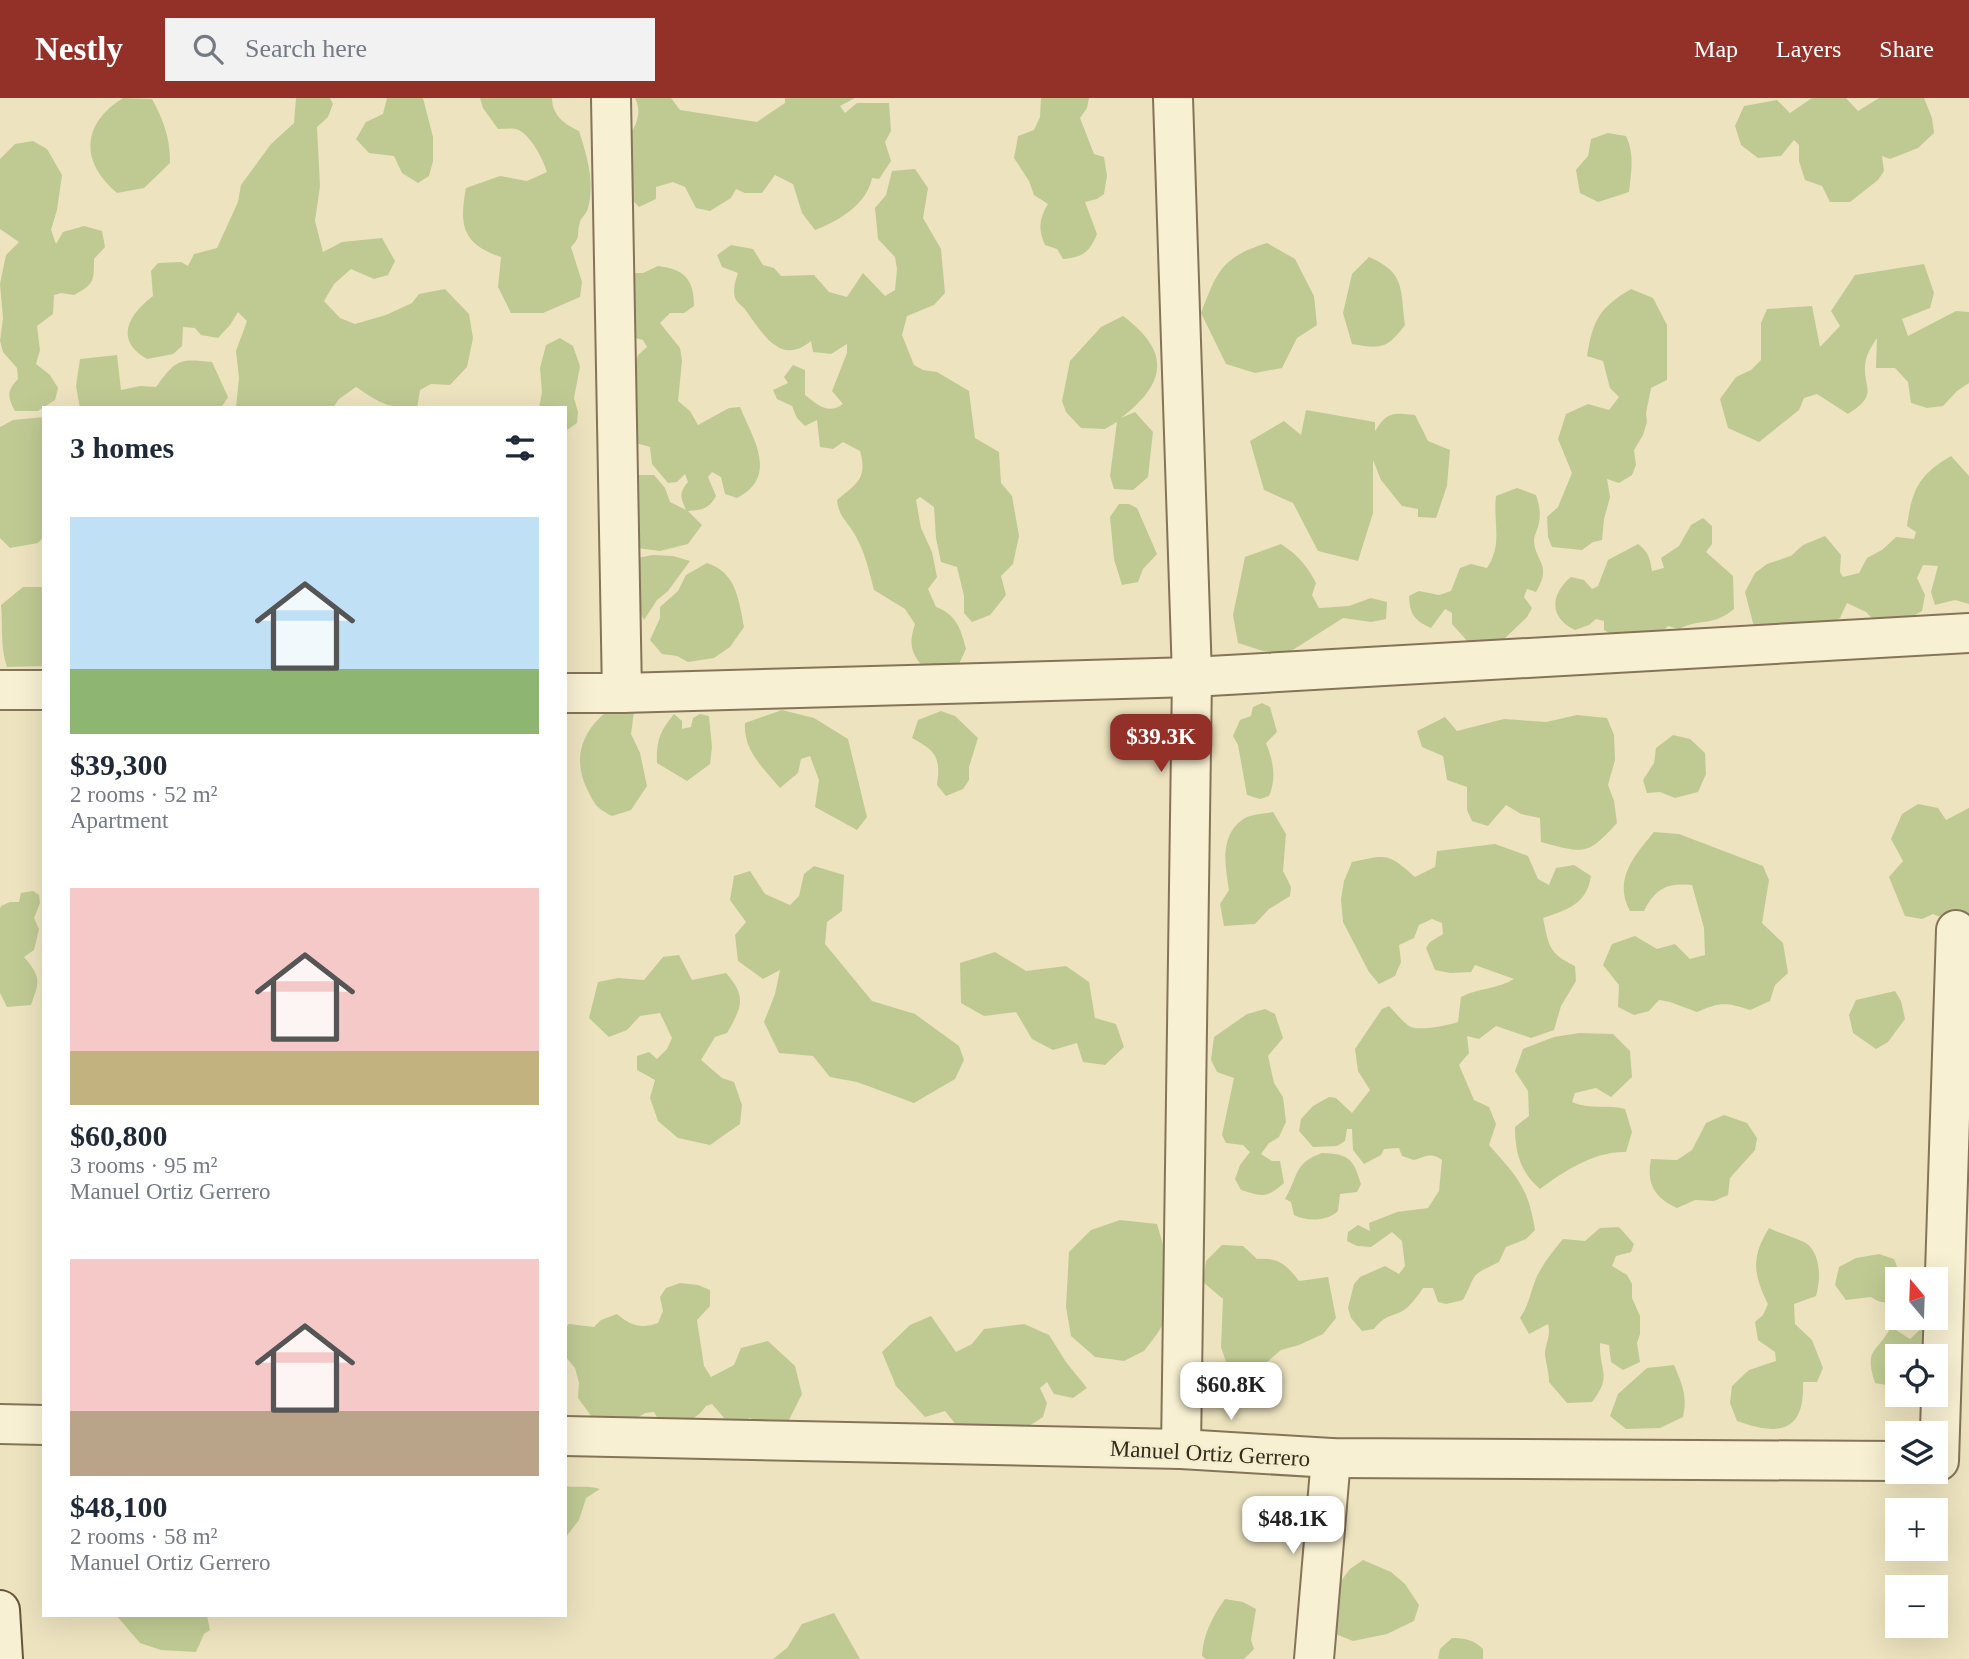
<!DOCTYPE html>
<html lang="en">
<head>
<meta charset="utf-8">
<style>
  :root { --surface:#fff; --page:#f2f2f3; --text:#1f2937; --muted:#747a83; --accent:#933129 }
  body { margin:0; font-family:Georgia,serif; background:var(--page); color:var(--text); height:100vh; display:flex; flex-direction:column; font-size:26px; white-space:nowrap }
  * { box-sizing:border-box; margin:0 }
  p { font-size:23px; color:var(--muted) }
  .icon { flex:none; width:38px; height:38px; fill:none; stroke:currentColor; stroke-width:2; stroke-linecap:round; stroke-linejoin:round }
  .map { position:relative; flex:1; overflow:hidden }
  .details { position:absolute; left:42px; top:308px; width:525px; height:1211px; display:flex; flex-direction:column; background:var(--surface); border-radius:0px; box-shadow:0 7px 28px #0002 }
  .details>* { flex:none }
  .needle { width:46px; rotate:341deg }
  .fabs { position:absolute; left:1885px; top:1169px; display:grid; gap:14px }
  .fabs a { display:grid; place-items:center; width:63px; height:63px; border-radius:0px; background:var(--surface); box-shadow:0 7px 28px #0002; font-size:35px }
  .price { position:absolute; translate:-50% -60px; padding:0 16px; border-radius:14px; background:#fff; color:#222; font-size:23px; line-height:46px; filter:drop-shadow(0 2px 4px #0008) }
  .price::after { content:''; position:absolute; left:50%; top:42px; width:21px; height:16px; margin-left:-10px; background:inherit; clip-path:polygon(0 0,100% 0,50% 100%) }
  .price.active { background:var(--accent); color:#fff }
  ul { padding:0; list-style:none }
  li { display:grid; align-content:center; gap:14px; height:371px; padding:0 28px }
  li span { display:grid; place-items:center; height:217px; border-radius:0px; color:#555 }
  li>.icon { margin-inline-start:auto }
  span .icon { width:126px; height:126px; fill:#fffc; stroke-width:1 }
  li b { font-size:30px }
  h2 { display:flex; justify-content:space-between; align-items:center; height:84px; padding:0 28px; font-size:30px }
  header { display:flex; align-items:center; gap:42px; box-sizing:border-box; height:98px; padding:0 35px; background:var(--accent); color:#fff }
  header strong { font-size:33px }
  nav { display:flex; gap:38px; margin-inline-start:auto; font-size:24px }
  .search { width:490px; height:63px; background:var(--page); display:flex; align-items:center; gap:18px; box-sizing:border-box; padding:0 24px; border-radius:0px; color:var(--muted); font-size:26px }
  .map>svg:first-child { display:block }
</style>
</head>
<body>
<header>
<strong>Nestly</strong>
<div class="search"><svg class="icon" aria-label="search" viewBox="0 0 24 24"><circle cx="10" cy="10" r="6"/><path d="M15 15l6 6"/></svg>Search here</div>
<nav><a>Map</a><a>Layers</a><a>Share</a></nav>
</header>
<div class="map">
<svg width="1969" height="1561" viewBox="0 0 1969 1561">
  <rect width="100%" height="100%" fill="#ede3bf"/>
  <!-- green -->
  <g fill="#bfca93">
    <path d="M123,0L152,1C164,23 170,40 170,65L144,90L117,95C80,64 81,26 123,0Z"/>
    <path d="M296,0H330L333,6L328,19L317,29L320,88L315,123L323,154L342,144L382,140L395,163L388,177L374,181L351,171L334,186L324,203L340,220L355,226L386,217L412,205L419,196L445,191L469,216L473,240L467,269L450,287L431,286L420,292L417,310C387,310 380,305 356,289L339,301L333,310H236L239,280L236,253L247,223L238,214L230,227L218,240L201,237L195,230L183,229L182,248L173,256L147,261C114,242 128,217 153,198L151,173L158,165L181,164L188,168L194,156L217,150L238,104L241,87L271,46L294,25Z"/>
    <polygon points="387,0 423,0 433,39 433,63 429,78 418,85 402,75 394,58 369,55 356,41 366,24 383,16"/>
    <path d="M480,0H552C552,17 564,26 579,33C587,58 595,84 588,110C587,116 581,119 580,124C576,137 582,138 571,149L582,184L580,199L543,215H511L498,189L501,159C462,146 459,127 466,90L500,78L527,83L547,74C543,61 530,35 516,31C511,30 504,31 498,31L483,10Z"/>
    <path d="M635,0H671L680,12L757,24L785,5V0H855L840,8L845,15L857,5H889L891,33L885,44L891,63L879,81L872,80C867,106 839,123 815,132L802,115L793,86L775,77L762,95H745L736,91L731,100L710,113L696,110L685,89L673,84L656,89V101L639,109C632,101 621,92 617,82C604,53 651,31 635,0Z"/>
    <path d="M1041,0H1089L1087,10L1080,20L1094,56L1104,59L1107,78L1104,96L1097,101L1085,104L1097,136C1089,155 1083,159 1063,161L1057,151L1045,147C1038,132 1039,120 1048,106L1034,97L1029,83L1014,60L1018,38L1034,32L1040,19Z"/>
    <polygon points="1812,0 1846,0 1858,13 1879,0 1924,0 1932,20 1934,35 1918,50 1890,61 1882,58 1884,73 1878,82 1850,104 1830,104 1822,88 1805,82 1799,63 1799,47 1794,42 1781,58 1758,60 1741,47 1735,28 1744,8 1777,2 1790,15"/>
    <path d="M1608,35L1626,38C1635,56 1631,75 1629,94L1598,104L1580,95L1576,72L1588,58L1591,41Z"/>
    <path d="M33,43L47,51L62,77L57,112L51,132L56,146L63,134L84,128L102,133L105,149L94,161C94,184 94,186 74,197L61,195L54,197L53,216L37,228L40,252L36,266L50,277L58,290L55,302L38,313H15C7,299 7,292 18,281L17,270L3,254L0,243L3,220L0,186L6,157L19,144L0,131V61L15,46Z"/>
    <path d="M915,71L928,90L923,120L941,151L945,195L934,207L907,218L902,237L914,267L923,272L937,274L969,293L975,340L999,354L1001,385L1012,398L1019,438L1013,466L1001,478L1006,497L990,517L972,524L964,515V498L957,469L941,464L936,440L934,409L920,399L916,402L921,430L932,454L937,479L928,491L936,509C956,516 961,531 966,551L959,566L930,576C913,559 907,550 915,526L905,511L874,492C869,473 865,454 855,437C847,422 839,420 837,402C856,386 868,381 860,353L843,344L833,351L820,349L817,322L805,328L797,320L792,308L777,301L773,292L788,285L784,279L793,267L805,272V297C818,307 828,317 843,306L832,293L847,255V246L831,256L813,254L811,243C779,270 761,232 744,210C741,207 738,205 736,202C732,194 735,183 738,175L722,169L717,157L731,147L753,151L763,167L774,170L781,178L814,177L829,194L847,199L863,175L885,198L895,192L897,171L895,159L878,141L875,110L886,97L892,73Z"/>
    <path d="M1267,145L1295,161L1314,198L1317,227L1297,240L1282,270L1255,275L1226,266L1201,215C1217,173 1222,159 1267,145Z"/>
    <path d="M1369,159C1406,175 1400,191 1405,227C1387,251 1381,251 1352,246L1343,215L1352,176Z"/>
    <path d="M1924,166L1934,195L1930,210L1902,221L1908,238L1956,213L1969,214V285L1957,293L1943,308L1927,310L1911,305L1908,284L1895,270H1876L1877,240C1873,246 1868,254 1866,261C1860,289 1882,295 1848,316L1817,296L1804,300L1799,312L1759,344L1728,330L1720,301L1736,279L1751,272L1761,262V225L1767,211L1812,208L1820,249L1840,228L1831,213L1855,177Z"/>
    <path d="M658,168C684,171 694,181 694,208L684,215H670L660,225L680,250L682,263L678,303L690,313L698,327L729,310L740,309C753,341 779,378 737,400L725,396L721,379L712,374L708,379L716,398C709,411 702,412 688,413L702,427L688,446L660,453L637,450L632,377H654L665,390L670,404L686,412C681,400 678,396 688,384L685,376L677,384L668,385L652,366L650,349L636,345L633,273L638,257L647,249L643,242L632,239L626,183L634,175H643Z"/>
    <path d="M1631,191L1653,200L1667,227V282L1651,290L1646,315L1647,324L1643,337L1634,352L1636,367L1632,377L1619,385L1607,381L1610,399L1604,421L1602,442L1593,444L1582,452L1552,449L1548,439L1547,419L1558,409L1572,375L1558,341L1566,316L1588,306L1609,312L1619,299L1610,290L1603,263L1587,258C1593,222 1599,210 1631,191Z"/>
    <path d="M1123,218C1171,254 1167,285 1121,320L1135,314L1153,334L1148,379L1133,392L1114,391L1110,378L1117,324L1105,331L1081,330L1066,314L1062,303L1070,263L1101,229Z"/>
    <polygon points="560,240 573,248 580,268 574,300 578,314 577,325 567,332 565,310 539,310 542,294 540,270 546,247"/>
    <path d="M117,257L121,292L140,288L156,289C176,262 178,260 212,264L228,299L221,310H80L76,288L80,261Z"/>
    <path d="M1306,312L1375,324V333C1388,313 1393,315 1415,317L1428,343L1450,352L1447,388L1436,420L1418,419V411L1402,408L1381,382L1373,362V415L1358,463L1318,453L1293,405L1264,392L1250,343L1284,323L1301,337Z"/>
    <polygon points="44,319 44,439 38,445 10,450 0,440 0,329 13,322"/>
    <path d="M1951,358L1969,378V506L1955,502L1935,507L1931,494L1938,468L1923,467L1917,480L1925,497L1922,513L1904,523L1876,524L1866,514L1847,505L1840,520L1823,531L1754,529L1745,494L1755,475L1767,466L1791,458L1803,447L1825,438L1841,457L1840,474L1843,479L1859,475L1867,460L1882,452L1896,439L1914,441L1916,434L1907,428C1912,391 1919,377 1951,358Z"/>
    <path d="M1517,390L1536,397C1539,405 1541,416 1539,425C1538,430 1535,436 1534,441C1534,464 1553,465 1536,494L1527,491L1524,499L1532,510L1527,519L1501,544L1469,545L1452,526V515L1445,511L1431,530C1414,522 1410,517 1409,498L1419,493L1439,497L1451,493L1460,470L1471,466L1487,470C1503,446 1493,426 1496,398Z"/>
    <polygon points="1119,406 1129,406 1137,410 1157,456 1143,471 1138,484 1122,487 1114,461 1110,419"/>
    <path d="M1703,420L1712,428V446L1706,454L1733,478L1734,511C1713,529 1700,520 1679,531L1668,528L1663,533L1613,537L1604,532V523L1596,521L1589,527L1575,532C1549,520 1550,496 1571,479L1584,482L1592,491L1598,488L1608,462L1638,446C1649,454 1650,461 1652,473L1664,470L1661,460L1679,448L1691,427Z"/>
    <path d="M1281,446C1298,457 1307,468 1316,485L1312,497L1319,510L1349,508L1371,500L1387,504L1386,521L1371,524L1343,520L1288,555L1263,553L1238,545L1233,517L1245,459Z"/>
    <polygon points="653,457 673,458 690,463 668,493 657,502 644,522 634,503 637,460"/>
    <path d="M707,465C736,474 739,502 744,529L730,549L714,560L688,564L677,558L662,556L650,542L660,520V509L678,493L686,477Z"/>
    <path d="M23,489H44V568L7,569C0,548 3,529 1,507Z"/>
    <path d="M1262,605L1270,609L1277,634L1266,645C1273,663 1277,679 1269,698L1260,701L1247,697L1238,647L1233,638L1240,622L1251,618L1253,609Z"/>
    <path d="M616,607L634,613L631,636L640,655L647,688L631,712L612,718C595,709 596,708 587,691C570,656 586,626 616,607Z"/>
    <path d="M782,612L814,620L848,641L867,719L857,732L815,709L819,682L810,658L801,661L798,675L780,690C763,670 743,652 745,625Z"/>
    <path d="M941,613L955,618L978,640L969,669V682L963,691L946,698L937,687C941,659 936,653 912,640L918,622Z"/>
    <path d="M674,616L682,623V631L691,629L693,620L700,616L709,618L712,649L710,666L687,683L657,665C656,643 660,633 674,616Z"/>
    <path d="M1577,617L1607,620L1614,637L1615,662L1608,687L1614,703L1617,725C1586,759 1584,755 1541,744L1540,720L1521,716L1506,707L1488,728L1472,723L1467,712V689L1447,682L1443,658L1422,649L1417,633L1445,619L1457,633L1504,621L1546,624Z"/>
    <polygon points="1673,637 1690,641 1705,655 1706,676 1698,694 1675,700 1660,694 1647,695 1643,682 1654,665 1656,650"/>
    <polygon points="1918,706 1938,710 1946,722 1969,710 1969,843 1943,820 1933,816 1922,821 1905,818 1889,779 1903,763 1891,741 1902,716"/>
    <path d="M1273,714L1286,736L1283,773L1291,789L1290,798L1269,811L1255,826L1224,828L1220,806L1229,792C1225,767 1219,736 1245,720C1252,716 1265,716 1273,714Z"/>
    <path d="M1654,734L1679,736L1763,768L1769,782L1762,825L1783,845L1788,875L1775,887L1770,903L1750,912C1726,904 1720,904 1697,914L1670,904L1659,902L1649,913L1634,917L1618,909L1619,887L1603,867L1612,846L1635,838L1657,851L1675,846L1690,861L1705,857L1704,830L1692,787C1667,785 1656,790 1644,813H1630C1613,782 1634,758 1654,734Z"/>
    <path d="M1495,746L1528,758L1538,781L1549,787L1556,770L1574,767L1591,778C1587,806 1567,812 1543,820C1549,848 1548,855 1575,868L1576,883L1561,908L1554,932L1531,940L1496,928L1479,941L1467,938L1469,955L1459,967L1474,1002L1489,1009L1496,1026L1489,1047C1517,1079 1528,1088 1535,1132L1526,1141L1506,1149L1499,1164C1468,1179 1478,1174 1463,1202L1446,1206L1438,1204L1433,1190H1423C1419,1196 1414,1203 1408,1209C1396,1220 1388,1213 1374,1231L1362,1233L1351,1220L1348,1210L1354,1186L1360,1179L1385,1168L1399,1176L1405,1168L1402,1143L1392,1134L1371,1149L1357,1148L1347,1143L1348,1134L1358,1127L1370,1133L1369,1125L1397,1114L1428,1110L1439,1093L1442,1062C1432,1054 1426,1058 1414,1062L1402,1058L1399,1050L1384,1051L1381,1057L1364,1066L1353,1052L1352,1031H1347L1345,1043L1337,1048L1313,1049L1299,1033L1301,1021L1313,1008L1329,999L1336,1000L1352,1015L1370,992L1358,973L1355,951L1382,911L1389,908C1395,914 1402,923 1409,928C1418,934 1448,927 1458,924L1461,899C1478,890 1498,891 1514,881L1475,867L1471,874L1450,875L1435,872L1426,850L1430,844L1443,836L1442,825L1432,821L1419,827L1414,840L1399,847L1401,864L1395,878L1379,886L1369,874L1343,824L1341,801L1344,783L1352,764C1388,756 1388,755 1415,779L1435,769L1437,753Z"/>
    <polygon points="814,768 844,777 842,813 827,824 825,846 872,903 915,916 959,948 964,962 955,981 914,1005 857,984 830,979 813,958 779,955 764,924 775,896 780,872 763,881 738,863 735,837 746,824 730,802 734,778 750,773 765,796 790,807 799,798 804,776"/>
    <path d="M33,793L39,797L40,805L34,820L39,831L34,852L24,859C41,879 40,883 31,907L7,909L0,895V811L1,808L10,804H19L21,795Z"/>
    <polygon points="995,854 1026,873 1066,868 1089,884 1095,920 1116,926 1124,949 1105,967 1083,964 1077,945 1053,952 1032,941 1016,914 984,918 961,905 960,865"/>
    <path d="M679,857L692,882L726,875C747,899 742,909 727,935L715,939L701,962L722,980L734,984L742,1007L740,1026L710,1047L678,1040L658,1023L650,1000L655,982L637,972V958L649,954L657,961L667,951L672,940L660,915L640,918L627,932L609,939L589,920L598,884L618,880L644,882L663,859Z"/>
    <polygon points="1895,893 1901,903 1905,921 1888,944 1876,951 1853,935 1849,917 1856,902"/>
    <path d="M1265,911L1275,916L1283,940L1268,958L1274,985L1283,999L1286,1024L1279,1039L1269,1045L1261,1056L1272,1063H1280L1284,1085C1267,1100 1263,1099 1241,1092L1235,1081L1240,1067L1250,1054L1243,1047L1226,1045L1222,1037L1234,980L1217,974L1211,962L1214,939L1247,916Z"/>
    <path d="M1579,935L1613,936L1630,953L1632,979L1611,999L1596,990L1575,995L1572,1004C1590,1012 1607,1006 1625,1011L1632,1034L1626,1054C1595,1053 1564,1073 1540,1091C1520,1074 1515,1054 1515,1029L1529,1018L1528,993L1515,973L1523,951L1554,939Z"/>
    <path d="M1724,1017L1747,1025L1757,1040L1755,1052L1730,1080L1728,1097L1714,1103L1695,1102L1677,1110C1655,1100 1646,1086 1651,1061L1677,1062L1692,1052L1706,1025Z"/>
    <path d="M1322,1055C1349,1056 1353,1060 1361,1086L1357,1094L1340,1096L1338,1113C1328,1123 1307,1124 1294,1117L1291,1104L1285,1101C1299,1078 1293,1065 1322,1055Z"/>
    <polygon points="1120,1122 1157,1126 1169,1167 1168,1218 1157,1236 1144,1253 1124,1263 1095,1259 1071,1238 1066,1209 1069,1154 1091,1132"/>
    <path d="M1619,1129L1634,1146L1631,1154L1616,1158L1612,1168L1627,1177L1632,1186V1200L1640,1218V1236L1637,1245L1640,1264L1623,1272L1611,1264L1609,1247L1600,1245C1599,1274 1613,1277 1592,1304L1567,1305L1549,1284C1549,1273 1545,1263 1545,1255C1546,1244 1551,1237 1548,1226L1529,1236L1520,1220C1529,1207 1531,1192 1537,1178C1544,1164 1553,1153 1563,1141L1585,1143L1600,1130Z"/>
    <path d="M1769,1130C1776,1134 1802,1142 1806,1145C1821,1156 1821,1181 1816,1198L1794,1206L1795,1226L1812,1242L1823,1270L1817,1284H1803C1805,1335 1779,1338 1737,1323L1730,1305L1732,1288L1749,1272L1776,1263L1775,1254L1758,1242L1755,1224L1763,1217L1768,1206C1753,1176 1751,1159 1769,1130Z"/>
    <path d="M1222,1147L1243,1148L1257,1161C1278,1159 1287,1167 1299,1183L1328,1179L1336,1220L1323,1236L1299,1247L1281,1252L1258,1272L1243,1274L1227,1267L1221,1249L1223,1201L1203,1184L1206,1163Z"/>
    <path d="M1879,1156L1894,1161L1902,1181H1897V1200C1887,1206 1881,1206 1871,1199L1846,1202L1835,1187L1839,1169L1856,1160Z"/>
    <path d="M680,1185L698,1187L710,1192V1208L697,1222L704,1268L711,1279L734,1267L741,1250L768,1243L795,1268L802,1296L789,1322L769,1330L750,1320L735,1326L725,1321L712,1306L706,1308C694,1325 680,1327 661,1326L654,1314L645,1315L631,1324L594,1322L578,1300L579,1285L575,1270L565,1258V1230L569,1226L594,1229L601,1222L617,1216C631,1228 641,1231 658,1225L663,1213L660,1199L666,1190Z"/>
    <polygon points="931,1218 956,1254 972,1246 984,1231 1024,1226 1049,1237 1066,1264 1087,1290 1073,1300 1054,1296 1047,1284 1040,1290 1047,1305 1043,1319 1018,1335 957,1328 945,1313 925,1319 896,1288 882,1254 910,1227"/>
    <path d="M1925,1227L1936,1258H1897V1289L1875,1285C1864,1249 1876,1257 1891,1229L1910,1241Z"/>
    <path d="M1674,1267C1682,1286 1688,1299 1683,1319L1660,1330L1626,1331L1610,1318L1618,1296L1647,1270Z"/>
    <path d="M565,1388C577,1390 588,1387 600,1391L586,1400L579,1422L565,1440Z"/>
    <polygon points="1363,1462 1391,1474 1405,1486 1419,1507 1414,1523 1387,1536 1353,1543 1333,1535 1331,1496 1350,1471"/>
    <path d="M1225,1501L1243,1504L1256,1511L1251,1542L1254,1551L1244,1561H1206L1202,1558C1203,1537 1212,1519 1225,1501Z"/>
    <polygon points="834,1515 860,1561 773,1561 787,1550 802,1526"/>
    <polygon points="116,1517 207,1517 210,1532 204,1536 196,1554 161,1552 140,1545"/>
    <path d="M1452,1540C1465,1540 1474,1542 1483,1551V1561H1438L1440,1551Z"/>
  </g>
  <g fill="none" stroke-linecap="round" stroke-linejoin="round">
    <defs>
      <g id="minor">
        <polyline points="611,0 622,595"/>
        <polyline points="1173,0 1192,579 1181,1351"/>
        <polyline points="0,592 44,592"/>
        <polyline points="565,595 622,595 1192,579 1969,535"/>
        <polyline points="0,1326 44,1327"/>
        <polyline points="565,1338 1181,1351 1331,1360 1897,1363"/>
        <polyline points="1939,1363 1956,832"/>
        <polyline points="1314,1561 1331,1360"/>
      </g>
      <polyline id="secondary" points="0,1512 3,1561"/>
    </defs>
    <!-- minor casing -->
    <use href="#minor" stroke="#857458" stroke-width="42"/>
    <!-- secondary casing -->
    <use href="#secondary" stroke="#67553b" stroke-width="42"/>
    <!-- minor -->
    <use href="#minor" stroke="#f8f0d2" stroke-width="38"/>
    <!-- secondary -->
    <use href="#secondary" stroke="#f8f0d2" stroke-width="38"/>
  </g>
  <g text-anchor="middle" stroke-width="5" stroke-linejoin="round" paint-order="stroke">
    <!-- street labels -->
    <g font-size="23" fill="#352a1c" stroke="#f4edce">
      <text transform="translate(1210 1355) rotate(3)" y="8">Manuel Ortiz Gerrero</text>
    </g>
  </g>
</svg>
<div class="fabs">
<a><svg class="needle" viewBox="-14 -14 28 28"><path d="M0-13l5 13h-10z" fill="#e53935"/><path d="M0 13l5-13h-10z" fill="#747a83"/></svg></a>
<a><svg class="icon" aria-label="locate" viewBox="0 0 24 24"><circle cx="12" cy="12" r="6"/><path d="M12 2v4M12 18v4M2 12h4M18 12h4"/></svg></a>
<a><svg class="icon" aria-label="layers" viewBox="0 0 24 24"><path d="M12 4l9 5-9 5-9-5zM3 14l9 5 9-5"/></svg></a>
<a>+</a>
<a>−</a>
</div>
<b class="price active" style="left:1161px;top:676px">$39.3K</b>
<b class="price" style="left:1231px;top:1324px">$60.8K</b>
<b class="price" style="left:1293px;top:1458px">$48.1K</b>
<section class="details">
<h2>3 homes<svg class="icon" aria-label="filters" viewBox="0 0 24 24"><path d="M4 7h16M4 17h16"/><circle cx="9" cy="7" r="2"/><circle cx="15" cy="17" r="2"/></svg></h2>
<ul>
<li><span style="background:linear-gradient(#bfe0f5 70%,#8fb573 0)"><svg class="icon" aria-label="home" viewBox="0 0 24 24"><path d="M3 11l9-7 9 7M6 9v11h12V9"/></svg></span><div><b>$39,300</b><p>2 rooms · 52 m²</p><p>Apartment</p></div></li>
<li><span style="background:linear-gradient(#f6c9c9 75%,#c2b280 0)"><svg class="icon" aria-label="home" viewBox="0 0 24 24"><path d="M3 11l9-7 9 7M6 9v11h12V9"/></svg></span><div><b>$60,800</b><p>3 rooms · 95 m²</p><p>Manuel Ortiz Gerrero</p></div></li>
<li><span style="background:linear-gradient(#f6c9c9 70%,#b9a48a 0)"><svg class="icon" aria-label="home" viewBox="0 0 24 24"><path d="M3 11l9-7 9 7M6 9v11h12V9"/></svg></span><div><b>$48,100</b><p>2 rooms · 58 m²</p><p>Manuel Ortiz Gerrero</p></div></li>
</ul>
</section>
</div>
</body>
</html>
